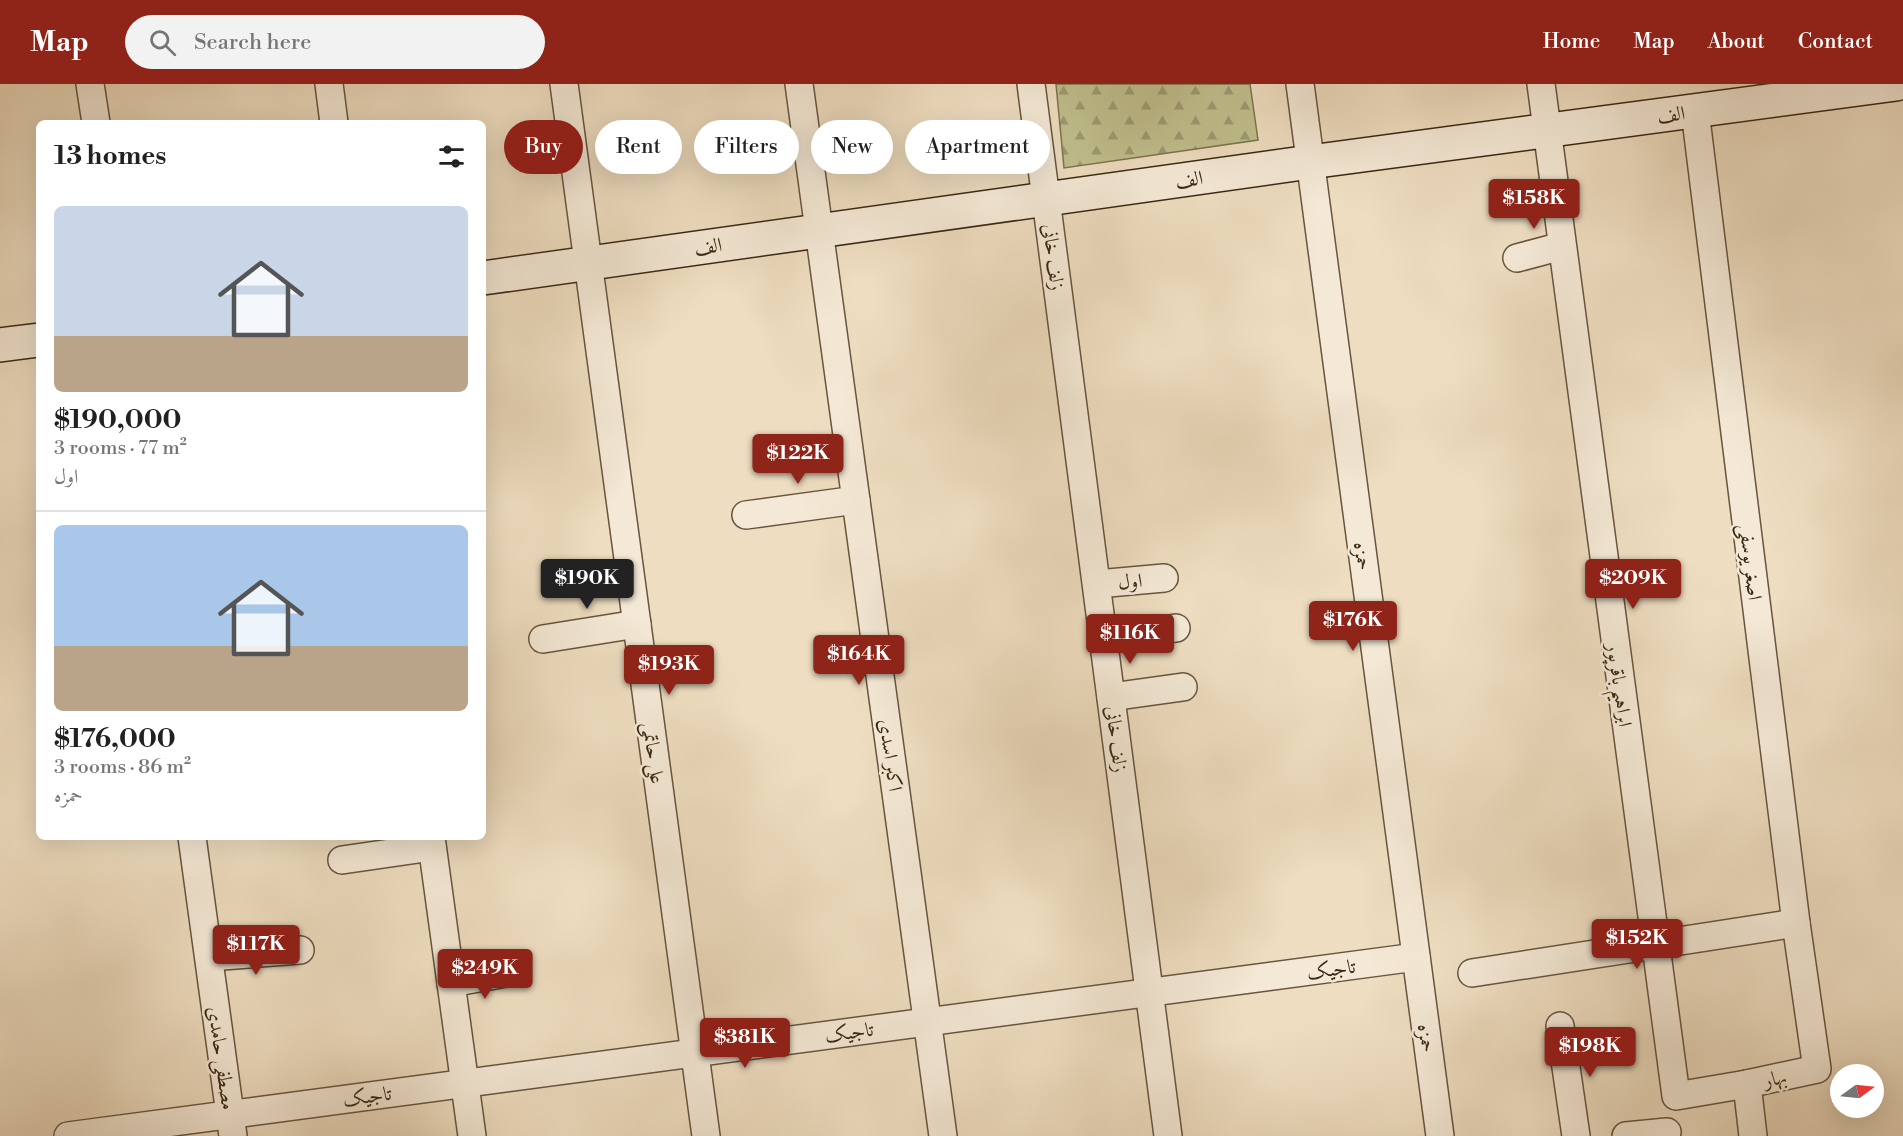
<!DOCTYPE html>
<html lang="en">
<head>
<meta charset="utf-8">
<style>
  :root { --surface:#fff; --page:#f2f2f2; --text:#202124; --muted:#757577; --line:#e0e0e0; --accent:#8f2418 }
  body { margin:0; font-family:"Libre Bodoni",Amiri,serif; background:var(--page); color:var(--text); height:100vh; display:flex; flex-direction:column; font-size:22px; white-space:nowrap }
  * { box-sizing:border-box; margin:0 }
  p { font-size:20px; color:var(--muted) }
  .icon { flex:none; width:33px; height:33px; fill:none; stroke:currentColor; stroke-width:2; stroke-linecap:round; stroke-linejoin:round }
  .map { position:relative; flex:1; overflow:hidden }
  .panel { position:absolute; left:36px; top:36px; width:450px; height:720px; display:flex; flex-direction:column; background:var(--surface); border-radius:9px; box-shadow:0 6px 24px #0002 }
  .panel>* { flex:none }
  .guide { position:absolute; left:504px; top:36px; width:570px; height:54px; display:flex; gap:12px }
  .needle { width:39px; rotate:75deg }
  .fabs { position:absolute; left:1830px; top:980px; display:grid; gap:12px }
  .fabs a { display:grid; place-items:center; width:54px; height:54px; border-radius:50%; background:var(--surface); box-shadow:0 6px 24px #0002; font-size:30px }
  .price { position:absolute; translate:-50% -51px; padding:0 14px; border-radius:6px; background:var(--accent); color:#fff; font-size:20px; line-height:39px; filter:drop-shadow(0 2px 3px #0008) }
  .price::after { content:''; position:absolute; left:50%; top:36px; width:18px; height:14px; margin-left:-9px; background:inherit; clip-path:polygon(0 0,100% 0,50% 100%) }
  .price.active { background:#222; color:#fff }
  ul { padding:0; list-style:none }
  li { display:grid; align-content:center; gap:12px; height:318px; padding:0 18px }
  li+li { border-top:2px solid var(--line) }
  li span { display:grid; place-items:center; height:186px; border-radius:9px; color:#555 }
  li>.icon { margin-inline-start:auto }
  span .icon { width:108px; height:108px; fill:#fffc; stroke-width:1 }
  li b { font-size:26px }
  h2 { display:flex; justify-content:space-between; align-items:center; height:72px; padding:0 18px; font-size:26px }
  .tag { padding:0 21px; border-radius:27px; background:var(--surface); box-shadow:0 6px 24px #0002; font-size:21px; line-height:54px }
  .tag.active { background:var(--accent); color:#fff }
  header { display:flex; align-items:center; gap:36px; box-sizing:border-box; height:84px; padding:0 30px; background:var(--accent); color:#fff }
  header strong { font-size:28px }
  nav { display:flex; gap:33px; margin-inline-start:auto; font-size:21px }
  .search { width:420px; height:54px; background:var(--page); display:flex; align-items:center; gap:15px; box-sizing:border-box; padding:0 21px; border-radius:33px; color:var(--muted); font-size:22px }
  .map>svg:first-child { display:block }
</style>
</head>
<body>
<header>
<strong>Map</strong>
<div class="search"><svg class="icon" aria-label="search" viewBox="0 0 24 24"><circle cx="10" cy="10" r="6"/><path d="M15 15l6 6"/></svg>Search here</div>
<nav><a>Home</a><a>Map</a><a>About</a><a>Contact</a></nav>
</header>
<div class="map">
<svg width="1903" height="1052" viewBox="0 0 1903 1052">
  <defs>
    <pattern id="forest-firs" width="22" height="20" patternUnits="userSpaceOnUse" patternTransform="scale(1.5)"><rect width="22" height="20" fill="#c0bf8d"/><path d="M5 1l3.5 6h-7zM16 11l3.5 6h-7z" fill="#9d9b72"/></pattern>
  </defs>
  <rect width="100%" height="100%" fill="#eeddc0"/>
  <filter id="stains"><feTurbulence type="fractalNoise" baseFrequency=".00333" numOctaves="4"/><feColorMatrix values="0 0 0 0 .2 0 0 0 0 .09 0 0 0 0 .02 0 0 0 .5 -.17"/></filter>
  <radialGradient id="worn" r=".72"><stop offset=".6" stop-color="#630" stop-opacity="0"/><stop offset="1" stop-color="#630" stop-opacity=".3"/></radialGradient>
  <!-- forest -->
  <polygon fill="url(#forest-firs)" stroke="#7d7450" stroke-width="1.5" points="1056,0 1250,0 1258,56 1064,84"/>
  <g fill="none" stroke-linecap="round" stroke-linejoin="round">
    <defs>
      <g id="street">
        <polyline points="90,0 96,39"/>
        <polyline points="329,0 334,39"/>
        <polyline points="564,0 706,1052"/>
        <polyline points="799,0 943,1052"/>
        <polyline points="1031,0 1168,1052"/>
        <polyline points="1300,0 1440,1052"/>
        <polyline points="1541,0 1676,1012 1747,1000 1817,985 1796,839 1695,27"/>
        <polyline points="1517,174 1562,162"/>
        <polyline points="746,431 856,416"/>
        <polyline points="1097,500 1164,494"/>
        <polyline points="543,555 637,540"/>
        <polyline points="1104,555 1176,544"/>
        <polyline points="1111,613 1183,603"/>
        <polyline points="192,753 233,1052"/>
        <polyline points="431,753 472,1052"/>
        <polyline points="342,776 432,763"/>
        <polyline points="209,873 300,866"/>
        <polyline points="1472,889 1796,839"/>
        <polyline points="451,899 511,888"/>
        <polyline points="1560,942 1576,1052"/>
        <polyline points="1747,1000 1753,1052"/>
        <polyline points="68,1052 1416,873"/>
        <polyline points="1626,1052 1667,1048"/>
      </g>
      <g id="secondary">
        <polyline points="483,194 1310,78 1896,0"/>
        <polyline points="0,261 39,256"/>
      </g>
    </defs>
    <!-- street casing -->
    <use href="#street" stroke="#67553e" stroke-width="30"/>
    <!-- secondary casing -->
    <use href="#secondary" stroke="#3a2812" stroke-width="36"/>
    <!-- street -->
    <use href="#street" stroke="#f4e9d6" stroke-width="27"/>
    <!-- secondary -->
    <use href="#secondary" stroke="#f4e9d6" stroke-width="33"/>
  </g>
  <g text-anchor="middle" stroke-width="5" stroke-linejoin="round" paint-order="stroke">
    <!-- street labels -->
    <g font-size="20" fill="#3a2812" stroke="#f4e9d6">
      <text transform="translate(1671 30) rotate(-7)" y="7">الف</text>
      <text transform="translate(1189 95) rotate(-8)" y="7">الف</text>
      <text transform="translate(708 162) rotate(-8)" y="7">الف</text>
      <text transform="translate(1054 173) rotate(83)" y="7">زلف خانی</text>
      <text transform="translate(1363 472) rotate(82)" y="7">حمزه</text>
      <text transform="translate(1751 478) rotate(83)" y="7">اصغر یوسفی</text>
      <text transform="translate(1130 497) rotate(-5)" y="7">اول</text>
      <text transform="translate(1620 601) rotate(82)" y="7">ابراهیم باقرپور</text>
      <text transform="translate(1117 655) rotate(83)" y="7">زلف خانی</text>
      <text transform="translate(654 669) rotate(82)" y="7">علی حاتمی</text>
      <text transform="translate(891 671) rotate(82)" y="7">اکبر اسدی</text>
      <text transform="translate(1331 885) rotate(-8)" y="7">تاجیک</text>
      <text transform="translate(849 948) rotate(-8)" y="7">تاجیک</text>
      <text transform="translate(1427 954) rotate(82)" y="7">حمزه</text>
      <text transform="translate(222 974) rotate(82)" y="7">مصطفی حامدی</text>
      <text transform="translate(1775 994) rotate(-12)" y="7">بهار</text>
      <text transform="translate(367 1012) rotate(-8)" y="7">تاجیک</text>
    </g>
  </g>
  <rect width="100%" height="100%" filter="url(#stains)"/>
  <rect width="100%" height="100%" fill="url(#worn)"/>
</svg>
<div class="fabs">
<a><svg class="needle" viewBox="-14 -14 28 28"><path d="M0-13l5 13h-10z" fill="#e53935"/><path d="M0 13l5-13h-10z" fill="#757577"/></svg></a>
</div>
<b class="price" style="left:1534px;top:146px">$158K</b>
<b class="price" style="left:798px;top:401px">$122K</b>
<b class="price active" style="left:587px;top:526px">$190K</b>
<b class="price" style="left:1633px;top:526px">$209K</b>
<b class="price" style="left:1353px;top:568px">$176K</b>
<b class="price" style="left:1130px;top:581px">$116K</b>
<b class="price" style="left:859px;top:602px">$164K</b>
<b class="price" style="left:669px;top:612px">$193K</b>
<b class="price" style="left:1637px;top:886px">$152K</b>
<b class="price" style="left:256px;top:892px">$117K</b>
<b class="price" style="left:485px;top:916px">$249K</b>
<b class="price" style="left:745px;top:985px">$381K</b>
<b class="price" style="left:1590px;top:994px">$198K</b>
<div class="guide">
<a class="tag active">Buy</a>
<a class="tag">Rent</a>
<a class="tag">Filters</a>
<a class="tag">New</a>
<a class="tag">Apartment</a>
</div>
<section class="panel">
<h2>13 homes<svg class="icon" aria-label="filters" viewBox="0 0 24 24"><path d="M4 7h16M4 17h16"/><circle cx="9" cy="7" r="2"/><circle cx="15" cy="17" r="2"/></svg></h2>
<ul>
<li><span style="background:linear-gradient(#c9d6e8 70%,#b9a48a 0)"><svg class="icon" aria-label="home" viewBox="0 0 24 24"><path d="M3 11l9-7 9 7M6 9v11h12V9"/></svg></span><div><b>$190,000</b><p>3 rooms · 77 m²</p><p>اول</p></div></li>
<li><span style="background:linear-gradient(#a9c7e8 65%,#b9a48a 0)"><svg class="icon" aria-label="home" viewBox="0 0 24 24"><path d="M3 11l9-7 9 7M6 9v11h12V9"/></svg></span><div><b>$176,000</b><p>3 rooms · 86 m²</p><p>حمزه</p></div></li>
</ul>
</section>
</div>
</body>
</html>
